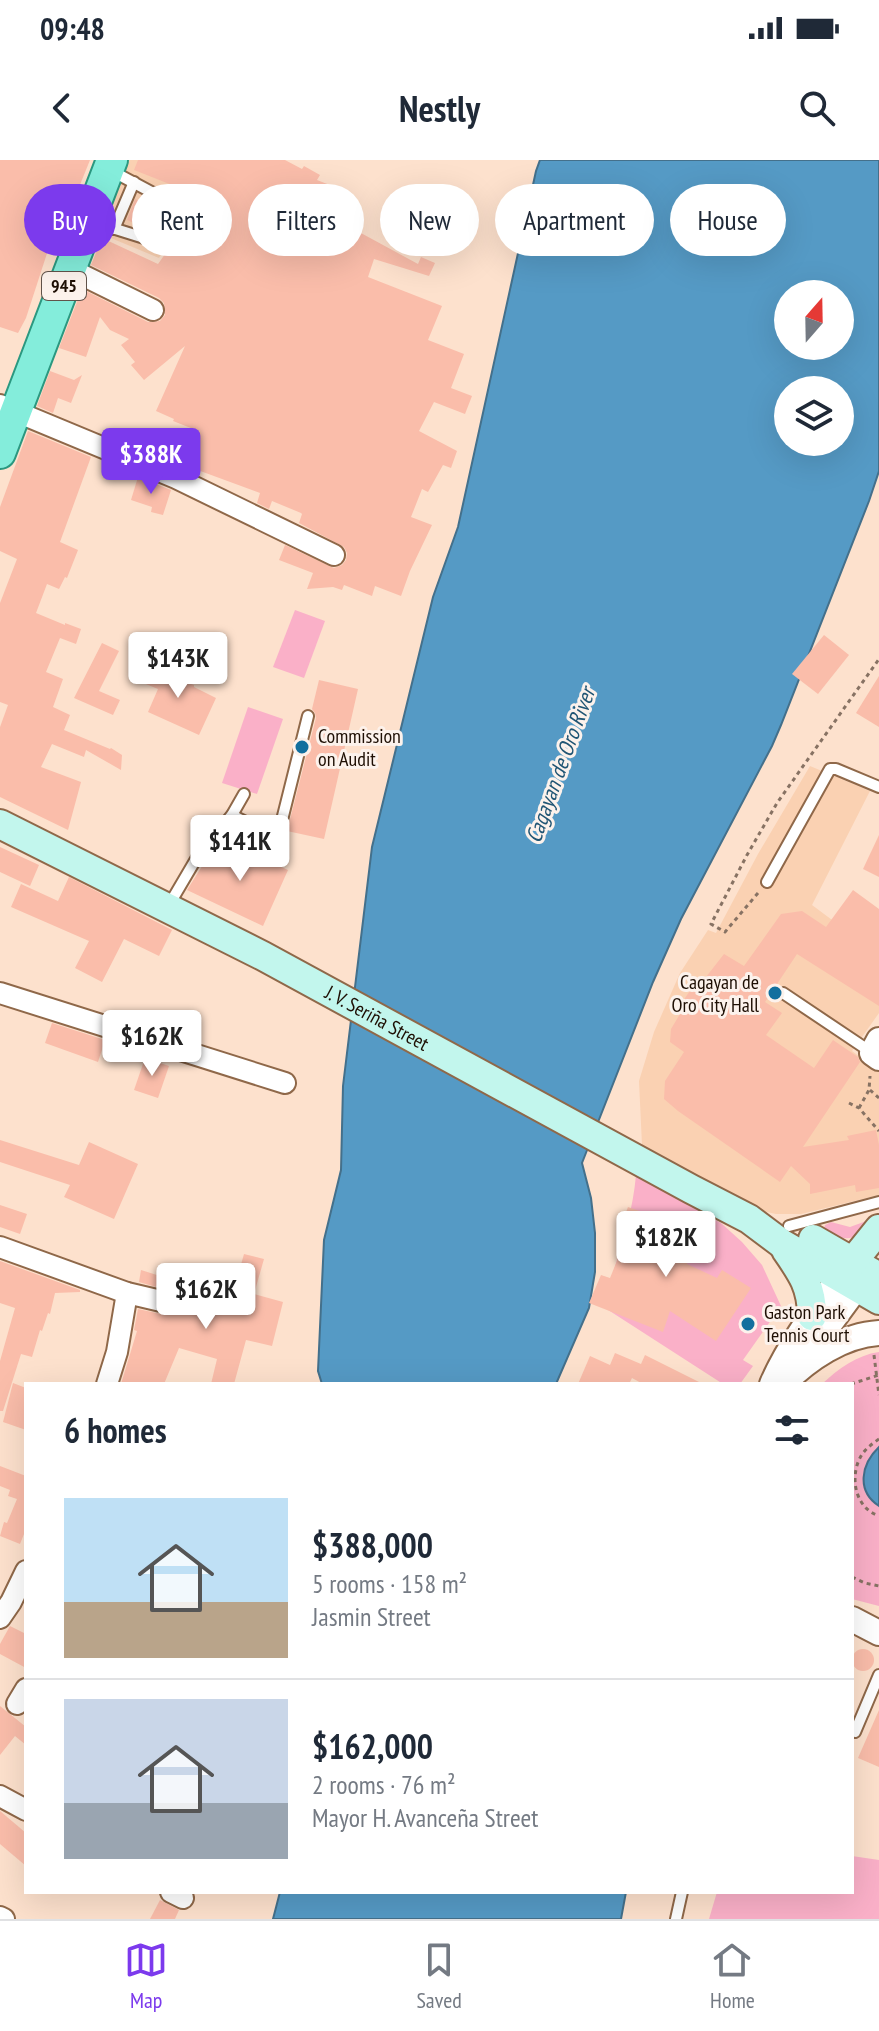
<!DOCTYPE html>
<html lang="en">
<head>
<meta charset="utf-8">
<style>
  :root { --surface:#fff; --page:#f2f2f3; --text:#1f2937; --muted:#747a83; --line:#e0e1e3; --accent:#7c3aed }
  body { margin:0; font-family:"PT Sans Narrow",sans-serif; background:var(--page); color:var(--text); height:100vh; display:flex; flex-direction:column; font-size:30px; white-space:nowrap }
  * { box-sizing:border-box; margin:0 }
  p { font-size:26px; color:var(--muted) }
  .icon { flex:none; width:44px; height:44px; fill:none; stroke:currentColor; stroke-width:2; stroke-linecap:round; stroke-linejoin:round }
  .map { position:relative; flex:1; overflow:hidden }
  .panel { position:absolute; left:24px; top:1222px; width:830px; height:512px; display:flex; flex-direction:column; background:var(--surface); border-radius:0px; box-shadow:0 8px 32px #0002 }
  .panel>* { flex:none }
  .hud { position:absolute; left:24px; top:24px; width:832px; height:72px; display:flex; gap:16px }
  .needle { width:52px; rotate:20deg }
  .fabs { position:absolute; left:774px; top:120px; display:grid; gap:16px }
  .fabs a { display:grid; place-items:center; width:80px; height:80px; border-radius:50%; background:var(--surface); box-shadow:0 8px 32px #0002; font-size:40px }
  .price { position:absolute; translate:-50% -68px; padding:0 18px; border-radius:8px; background:#fff; color:#222; font-size:26px; line-height:52px; filter:drop-shadow(0 2px 4px #0008) }
  .price::after { content:''; position:absolute; left:50%; top:48px; width:24px; height:18px; margin-left:-12px; background:inherit; clip-path:polygon(0 0,100% 0,50% 100%) }
  .price.on { background:var(--accent); color:#fff }
  ul { padding:0; list-style:none }
  li { display:flex; align-items:center; gap:24px; height:200px; padding:0 40px }
  li+li { border-top:2px solid var(--line) }
  li span { display:grid; place-items:center; flex:none; width:224px; height:160px; border-radius:0px; color:#555 }
  li>.icon { margin-inline-start:auto }
  span .icon { width:96px; height:96px; fill:#fffc; stroke-width:1 }
  li b { font-size:34px }
  h2 { display:flex; justify-content:space-between; align-items:center; height:96px; padding:0 40px; font-size:34px }
  .chip { padding:0 28px; border-radius:36px; background:var(--surface); box-shadow:0 8px 32px #0002; font-size:28px; line-height:72px }
  .chip.on { background:var(--accent); color:#fff }
  .status { display:flex; justify-content:space-between; align-items:center; height:56px; padding:0 40px; background:var(--surface); direction:ltr }
  .status svg { height:22px; fill:currentColor }
  header { display:flex; justify-content:space-between; align-items:center; height:104px; padding:0 40px; background:var(--surface); font-size:36px; font-weight:600 }
  .menu { display:flex; justify-content:space-around; align-items:center; height:112px; border-top:2px solid var(--line); background:var(--surface); font-size:22px; color:var(--muted) }
  .menu a { display:grid; justify-items:center; gap:4px }
  .menu .on { color:var(--accent) }
  .map>svg:first-child { display:block }
</style>
</head>
<body>
<div class="status"><b>09:48</b><svg viewBox="0 0 49 12"><path d="M0 12V9h3v3zM5 12V6h3v6zM10 12V3h3v9zM15 12V0h3v12zM26 1h20v11H26zM47 4h2v5h-2z"/></svg></div>
<header><svg class="icon" aria-label="back" viewBox="0 0 24 24"><path d="M15 5l-7 7 7 7"/></svg>Nestly<svg class="icon" aria-label="search" viewBox="0 0 24 24"><circle cx="10" cy="10" r="6"/><path d="M15 15l6 6"/></svg></header>
<div class="map">
<svg width="879" height="1759" viewBox="0 0 879 1759">
  <rect width="100%" height="100%" fill="#fde1cd"/>
  <!-- built -->
  <g fill="#fad1b2">
    <polygon points="125,0 181,0 207,16 159,98 94,71"/>
    <polygon points="810,606 870,631 812,745 879,795 879,853 852,891 879,911 879,1035 801,1054 776,1054 753,1049 642,985 639,921 654,872 680,813 708,770 716,773 758,694"/>
  </g>
  <!-- green -->
  <g fill="#fab0c8">
    <polygon points="295,450 325,461 304,518 273,507"/>
    <polygon points="248,547 283,559 257,634 222,623"/>
    <path d="M636,1015L721,1063L742,1082L762,1105L781,1146L743,1200L753,1206L740,1224H723L602,1146C616,1103 632,1060 636,1015Z"/>
    <path d="M869,1060C854,1082 847,1083 824,1069L825,1065L831,1062L850,1067Z"/>
    <path d="M879,1192V1446L852,1439V1224H822C838,1209 857,1195 879,1192Z"/>
    <polygon points="852,1696 879,1700 879,1759 709,1759 717,1732 852,1732"/>
  </g>
  <!-- water -->
  <g fill="#559ac5" stroke="#44708b" stroke-width="2" fill-rule="evenodd">
    <path d="M540,0H879V311L869,341L781,565L772,586L681,759L653,822L582,1003L591,1038L595,1073V1112L589,1148L556,1224H322L318,1211L324,1080L341,1010L343,926L372,687L433,437L458,367L536,11ZM788,134H840V186H788ZM788,230H840V282H788Z"/>
    <path d="M879,1287V1346C856,1331 861,1304 879,1287Z"/>
    <polygon points="280,1732 626,1732 621,1759 273,1759"/>
  </g>
  <!-- building -->
  <g fill="#fabdaa">
    <polygon points="0,0 90,0 71,47 64,41 26,158 18,173 0,167"/>
    <polygon points="138,0 285,0 302,9 304,6 320,15 317,20 350,33 345,44 348,45 347,49 351,50 350,53 353,53 348,66 418,104 421,97 435,103 429,116 374,99 368,117 442,146 428,180 464,194 451,228 472,236 465,254 434,242 419,271 457,291 451,308 443,305 428,332 422,329 411,357 432,365 410,411 401,436 375,426 372,436 344,425 342,430 333,427 307,429 313,413 279,400 285,385 334,408 342,405 346,400 347,393 344,387 299,363 302,354 301,353 272,341 269,349 257,343 260,333 184,305 196,270 173,261 174,259 156,251 185,186 144,220 131,205 135,202 121,185 129,179 110,170 100,157 86,197 59,188 82,129 148,162 160,161 165,155 164,143 159,138 91,105 102,78 158,104 175,80 171,78 180,57 186,60 200,36 134,10"/>
    <polygon points="135,39 165,51 163,60 155,72 127,60"/>
    <polygon points="50,211 74,220 82,215 71,243 58,238 53,253 37,246"/>
    <polygon points="28,271 91,297 60,382 78,390 67,418 65,417 59,429 47,424 36,453 65,465 65,463 81,469 76,484 60,478 46,512 63,519 53,547 70,555 64,570 110,589 111,588 122,595 121,610 86,590 84,597 52,584 41,607 81,622 68,670 0,637 0,567 8,545 0,542 0,443 17,399 0,391 0,347"/>
    <polygon points="138,317 171,330 163,355 151,352 152,347 131,340"/>
    <polygon points="169,475 185,477 184,490 168,488"/>
    <polygon points="824,475 849,495 818,534 792,514"/>
    <polygon points="102,483 119,491 99,531 120,540 113,555 74,538"/>
    <polygon points="149,504 178,516 177,519 194,525 194,527 216,538 199,575 148,552 158,529 141,522"/>
    <polygon points="879,516 879,567 856,553"/>
    <polygon points="319,520 358,529 324,679 287,671 316,558 315,553 312,549"/>
    <polygon points="879,675 879,717 863,709"/>
    <polygon points="228,683 288,710 263,766 187,730 211,692 222,697"/>
    <polygon points="0,687 39,705 30,726 0,712"/>
    <polygon points="69,717 172,770 159,796 124,779 102,822 75,808 89,781 11,747 21,724 58,741"/>
    <polygon points="853,730 879,749 879,846 797,794 765,842 782,853 766,875 814,908 833,880 858,897 860,902 803,987 849,980 847,976 876,970 879,985 879,1028 856,1032 855,1025 810,1034 810,1024 791,1006 780,1022 678,951 664,939 665,921 684,892 670,882 671,869 683,849 685,838 694,825 706,817 724,794 744,806 781,754 802,751 826,767"/>
    <polygon points="52,863 105,880 98,902 45,883"/>
    <polygon points="145,898 169,906 158,938 134,930"/>
    <polygon points="0,980 79,1005 89,982 138,1004 114,1059 64,1037 70,1025 0,1002"/>
    <polygon points="0,1045 27,1054 20,1074 0,1067"/>
    <polygon points="628,1047 699,1072 687,1104 717,1118 722,1110 751,1128 716,1181 670,1151 663,1172 589,1143 601,1115 610,1118 626,1079 617,1076"/>
    <polygon points="244,1094 264,1099 254,1134 283,1142 272,1186 246,1180 234,1224 211,1224 217,1199 179,1188 164,1224 121,1224 137,1171 134,1170 138,1149 161,1154 192,1153 199,1151 203,1146 208,1148 214,1124 234,1129"/>
    <polygon points="0,1101 80,1130 80,1132 55,1133 50,1154 48,1153 42,1171 40,1170 32,1197 21,1194 3,1251 0,1251 0,1201 15,1148 0,1143"/>
    <polygon points="141,1110 160,1116 156,1127 139,1122"/>
    <polygon points="615,1193 641,1204 645,1195 703,1224 643,1224 632,1218 629,1224 578,1224 590,1196 610,1205"/>
    <polygon points="13,1223 26,1228 26,1270 3,1262"/>
    <polygon points="0,1306 26,1316 26,1369 20,1384 0,1376 4,1362 7,1363 17,1339 8,1336 10,1330 0,1326"/>
    <polygon points="10,1466 26,1474 26,1508 0,1494 0,1484"/>
    <circle cx="863" cy="1500" r="11"/>
    <polygon points="0,1546 26,1567 26,1585 15,1576 0,1595"/>
    <polygon points="879,1550 879,1607 858,1598"/>
    <polygon points="0,1651 26,1673 26,1706 0,1684"/>
    <polygon points="160,1740 179,1750 175,1759 150,1759"/>
  </g>
  <g fill="none" stroke-linecap="round" stroke-linejoin="round">
    <defs>
      <g id="service">
        <path d="M90,61L157,82C167,71 178,56 170,42L110,10"/>
        <polyline points="114,69 134,22"/>
        <path d="M232,655C245,662 265,673 280,668L308,556"/>
        <polyline points="767,722 830,609 836,609 879,627"/>
        <polyline points="169,745 199,694 232,655 244,634"/>
        <polyline points="783,833 871,892"/>
        <polyline points="789,1066 879,1042"/>
        <polyline points="855,1572 879,1515"/>
        <polyline points="676,1759 682,1732"/>
      </g>
      <g id="minor">
        <polyline points="70,109 153,150"/>
        <polyline points="0,245 176,318 334,395"/>
        <polyline points="0,833 285,923"/>
        <polyline points="0,1087 127,1133 161,1141 192,1140"/>
        <polyline points="107,1224 117,1192 127,1133"/>
        <polyline points="0,1458 11,1442 26,1411"/>
        <polyline points="17,1544 26,1529"/>
        <polyline points="0,1636 26,1650"/>
        <polyline points="171,1732 183,1738"/>
        <polyline points="0,1757 4,1759"/>
      </g>
      <g id="tertiary">
        <polyline points="879,880 872,893 879,898"/>
        <polyline points="804,1199 857,1127"/>
        <path d="M772,1224C789,1185 815,1151 840,1117"/>
        <path d="M783,1224C808,1199 843,1175 879,1173"/>
        <polyline points="852,1459 879,1473"/>
      </g>
      <g id="secondary">
        <path id="s1" d="M0,664L263,796L691,1029L749,1059L781,1083L879,1140"/>
        <polyline points="813,1079 879,1117"/>
        <path d="M786,1090C802,1113 812,1127 812,1156"/>
        <polyline points="842,1115 879,1069"/>
      </g>
      <polyline id="primary" points="0,293 112,0"/>
    </defs>
    <!-- service casing -->
    <use href="#service" stroke="#8f6849" stroke-width="14"/>
    <!-- minor casing -->
    <use href="#minor" stroke="#8f6849" stroke-width="24"/>
    <!-- tertiary casing -->
    <use href="#tertiary" stroke="#8f6849" stroke-width="28"/>
    <!-- secondary casing -->
    <use href="#secondary" stroke="#8f6849" stroke-width="32"/>
    <!-- primary casing -->
    <use href="#primary" stroke="#2b9880" stroke-width="34"/>
    <!-- path -->
    <g stroke="#877263" stroke-width="3" stroke-dasharray="4 4" stroke-linecap="butt">
      <polyline points="758,733 725,772 711,764 747,695 777,643 879,499"/>
      <polyline points="870,930 879,938"/>
      <polyline points="849,943 859,948 879,971"/>
      <polyline points="859,948 869,930 870,916"/>
      <polyline points="874,1195 879,1235"/>
      <polyline points="851,1224 879,1215"/>
      <path d="M879,1279C872,1284 865,1289 861,1296C849,1317 855,1348 879,1356"/>
      <polyline points="852,1417 865,1423 879,1426"/>
    </g>
    <!-- service -->
    <use href="#service" stroke="#fff" stroke-width="10"/>
    <!-- minor -->
    <use href="#minor" stroke="#fff" stroke-width="20"/>
    <!-- tertiary -->
    <use href="#tertiary" stroke="#fff" stroke-width="24"/>
    <!-- secondary -->
    <use href="#secondary" stroke="#c2f6ed" stroke-width="28"/>
    <!-- primary -->
    <use href="#primary" stroke="#84eddb" stroke-width="30"/>
  </g>
  <!-- markers -->
  <g fill="#126f9e" stroke="#fcf2ec" stroke-width="3">
    <circle cx="302" cy="587" r="8"/>
    <circle cx="775" cy="833" r="8"/>
    <circle cx="748" cy="1164" r="8"/>
  </g>
  <g text-anchor="middle" stroke-width="6" stroke-linejoin="round" paint-order="stroke">
    <!-- shield labels -->
    <rect fill="#fcf2ec" stroke="#61534a" stroke-width="2" x="42" y="112" width="44" height="28" rx="6"/>
    <g font-size="18" font-weight="bold" fill="#1e0f04">
      <text x="64" y="132">945</text>
    </g>
    <!-- poi labels -->
    <g font-size="20" fill="#1e0f04" stroke="#fcf2ec" text-anchor="start">
      <text x="318" y="583">Commission<tspan x="318" dy="23">on Audit</tspan></text>
      <text x="759" y="829" text-anchor="end">Cagayan de<tspan x="759" dy="23">Oro City Hall</tspan></text>
      <text x="764" y="1159">Gaston Park<tspan x="764" dy="23">Tennis Court</tspan></text>
    </g>
    <!-- street labels -->
    <g font-size="20" fill="#1e0f04" stroke="#fcf2ec">
      <text dy="7" stroke="none"><textPath href="#s1" startOffset="424">J. V. Seriña Street</textPath></text>
    </g>
    <!-- water labels -->
    <g font-size="22" font-style="italic" fill="#205574" stroke="#fcf2ec">
      <text transform="translate(560 605) rotate(-70)" y="8">Cagayan de Oro River</text>
    </g>
  </g>
</svg>
<div class="fabs">
<a><svg class="needle" viewBox="-14 -14 28 28"><path d="M0-13l5 13h-10z" fill="#e53935"/><path d="M0 13l5-13h-10z" fill="#747a83"/></svg></a>
<a><svg class="icon" aria-label="layers" viewBox="0 0 24 24"><path d="M12 4l9 5-9 5-9-5zM3 14l9 5 9-5"/></svg></a>
</div>
<b class="price on" style="left:151px;top:336px">$388K</b>
<b class="price" style="left:178px;top:540px">$143K</b>
<b class="price" style="left:240px;top:723px">$141K</b>
<b class="price" style="left:152px;top:918px">$162K</b>
<b class="price" style="left:666px;top:1119px">$182K</b>
<b class="price" style="left:206px;top:1171px">$162K</b>
<div class="hud">
<a class="chip on">Buy</a>
<a class="chip">Rent</a>
<a class="chip">Filters</a>
<a class="chip">New</a>
<a class="chip">Apartment</a>
<a class="chip">House</a>
</div>
<section class="panel">
<h2>6 homes<svg class="icon" aria-label="filters" viewBox="0 0 24 24"><path d="M4 7h16M4 17h16"/><circle cx="9" cy="7" r="2"/><circle cx="15" cy="17" r="2"/></svg></h2>
<ul>
<li><span style="background:linear-gradient(#bfe0f5 65%,#b9a48a 0)"><svg class="icon" aria-label="home" viewBox="0 0 24 24"><path d="M3 11l9-7 9 7M6 9v11h12V9"/></svg></span><div><b>$388,000</b><p>5 rooms · 158 m²</p><p>Jasmin Street</p></div></li>
<li><span style="background:linear-gradient(#c9d6e8 65%,#9aa5b1 0)"><svg class="icon" aria-label="home" viewBox="0 0 24 24"><path d="M3 11l9-7 9 7M6 9v11h12V9"/></svg></span><div><b>$162,000</b><p>2 rooms · 76 m²</p><p>Mayor H. Avanceña Street</p></div></li>
</ul>
</section>
</div>
<nav class="menu">
<a class="on"><svg class="icon" aria-label="map" viewBox="0 0 24 24"><path d="M3 6l6-2 6 2 6-2v14l-6 2-6-2-6 2zM9 4v14M15 6v14"/></svg>Map</a>
<a><svg class="icon" aria-label="saved" viewBox="0 0 24 24"><path d="M7 4h10v16l-5-4-5 4z"/></svg>Saved</a>
<a><svg class="icon" aria-label="home" viewBox="0 0 24 24"><path d="M3 11l9-7 9 7M6 9v11h12V9"/></svg>Home</a>
</nav>
</body>
</html>
